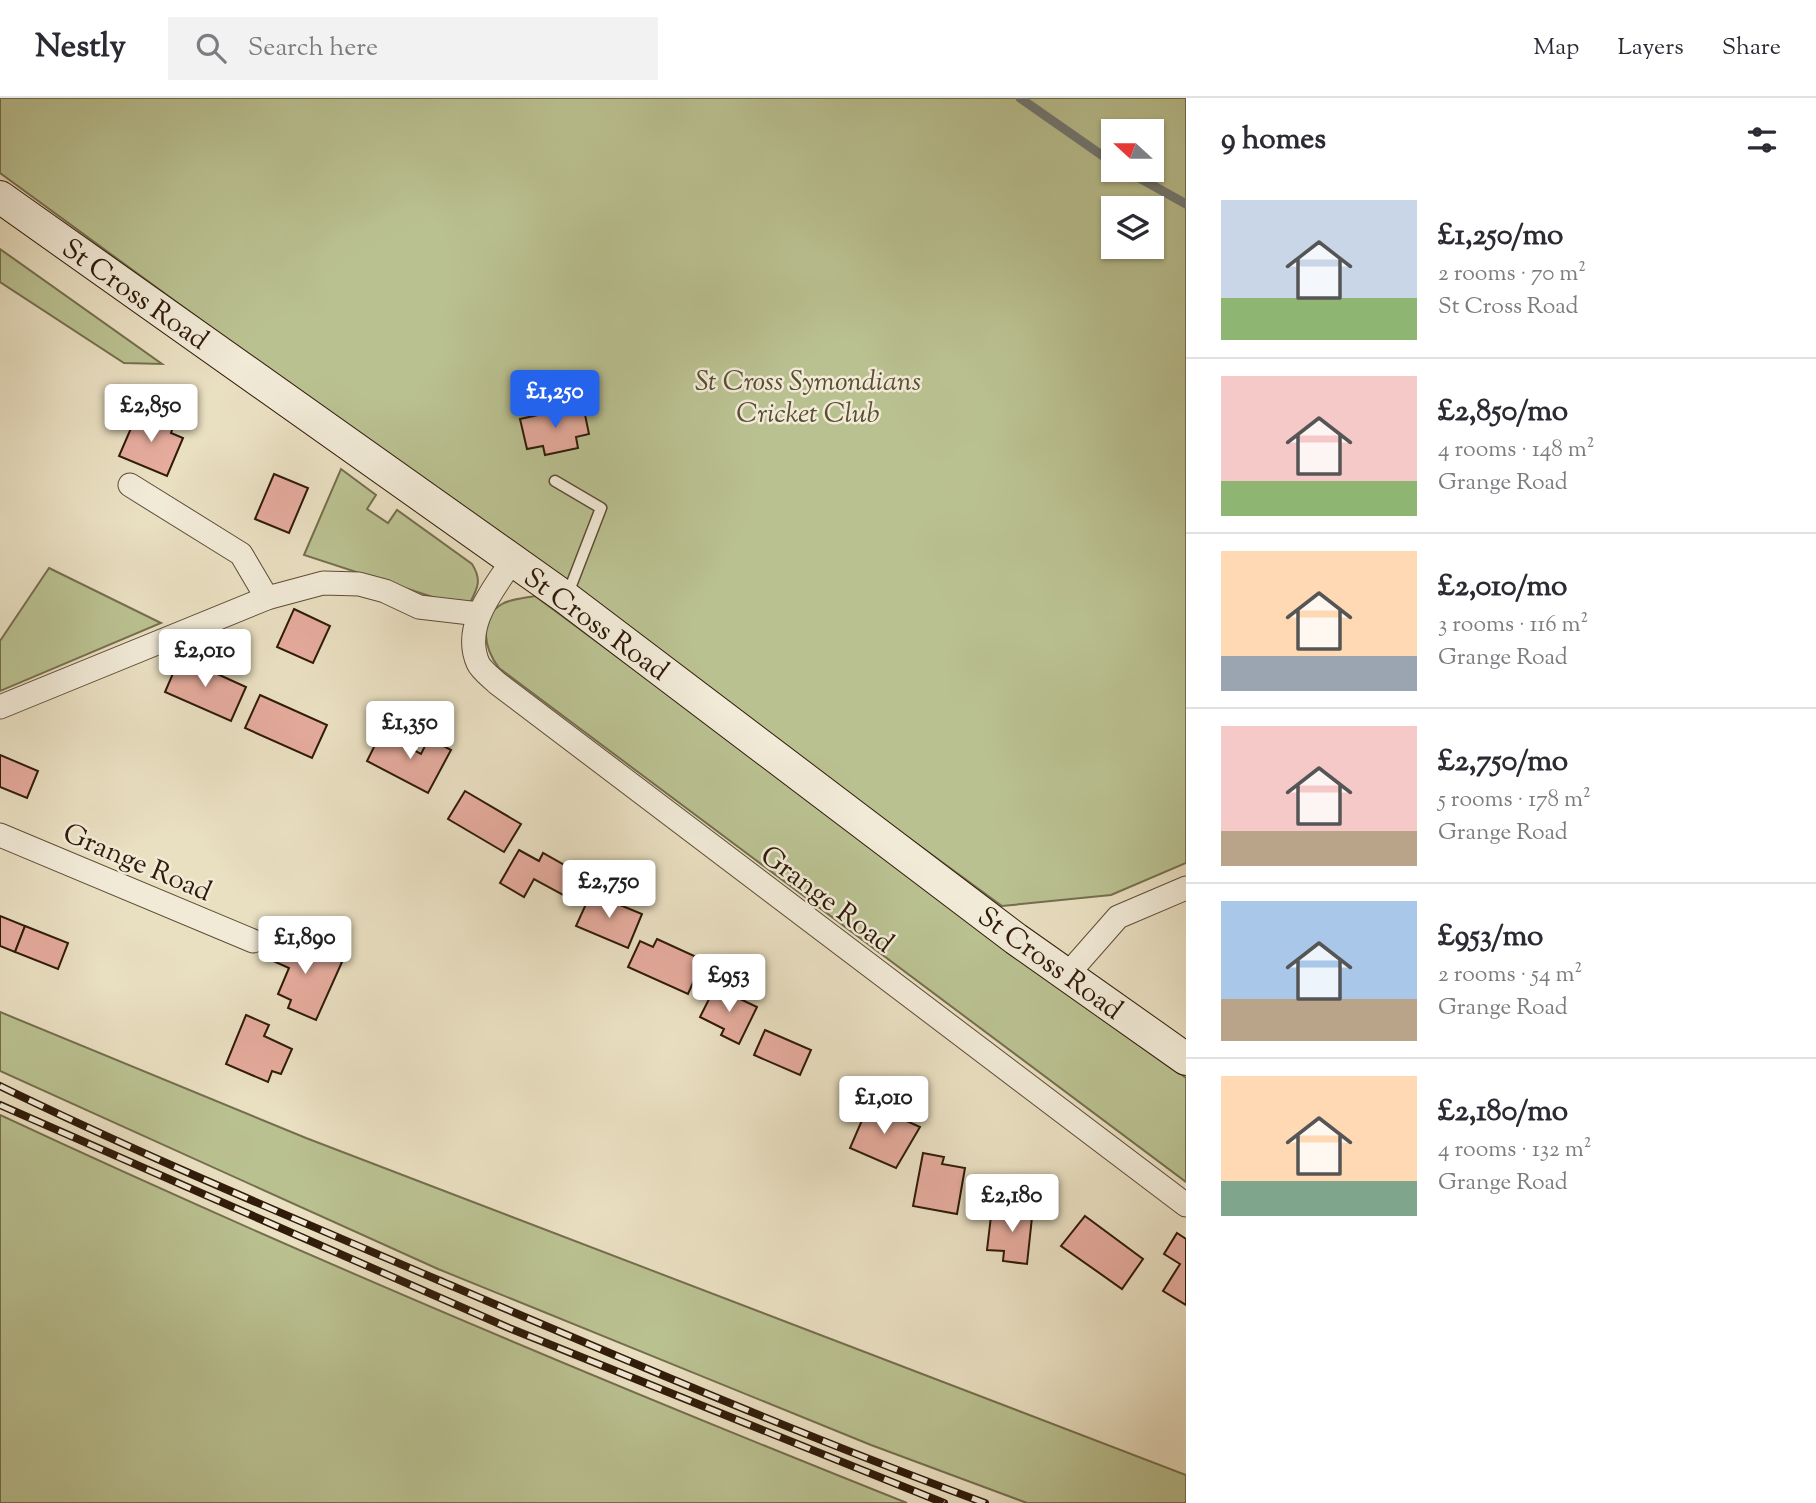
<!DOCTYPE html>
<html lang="en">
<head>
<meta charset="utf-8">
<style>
  :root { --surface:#fff; --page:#f2f2f3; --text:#2b2b33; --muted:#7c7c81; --line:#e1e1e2; --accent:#2563eb }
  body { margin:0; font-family:"Sorts Mill Goudy",serif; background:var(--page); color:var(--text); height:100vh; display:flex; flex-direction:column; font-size:26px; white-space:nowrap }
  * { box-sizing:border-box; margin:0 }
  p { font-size:23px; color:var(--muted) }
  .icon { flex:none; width:38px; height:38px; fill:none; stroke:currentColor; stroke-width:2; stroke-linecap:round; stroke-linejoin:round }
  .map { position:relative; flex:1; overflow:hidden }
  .drawer { display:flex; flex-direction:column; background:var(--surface); width:630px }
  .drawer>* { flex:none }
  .needle { width:46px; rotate:291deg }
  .controls { position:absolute; left:1101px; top:21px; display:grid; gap:14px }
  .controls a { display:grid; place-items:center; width:63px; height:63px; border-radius:0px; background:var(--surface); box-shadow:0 2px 5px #0004; font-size:35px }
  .price { position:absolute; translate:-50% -60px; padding:0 16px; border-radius:7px; background:#fff; color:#222; font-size:23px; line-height:46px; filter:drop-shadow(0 2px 4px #0008) }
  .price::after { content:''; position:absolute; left:50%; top:42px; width:21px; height:16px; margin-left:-10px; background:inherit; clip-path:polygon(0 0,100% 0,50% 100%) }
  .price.selected { background:var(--accent); color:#fff }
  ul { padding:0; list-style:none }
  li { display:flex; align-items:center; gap:21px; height:175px; padding:0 35px }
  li+li { border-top:2px solid var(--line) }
  li span { display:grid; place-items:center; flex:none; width:196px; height:140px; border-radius:0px; color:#555 }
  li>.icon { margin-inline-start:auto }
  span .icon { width:84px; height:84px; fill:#fffc; stroke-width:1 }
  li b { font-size:30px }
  h2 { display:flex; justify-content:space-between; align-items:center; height:84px; padding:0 35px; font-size:30px }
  header { display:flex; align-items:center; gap:42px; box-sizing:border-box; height:98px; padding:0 35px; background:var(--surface); border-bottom:2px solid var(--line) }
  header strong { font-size:33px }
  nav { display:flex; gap:38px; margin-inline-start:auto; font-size:24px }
  .search { width:490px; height:63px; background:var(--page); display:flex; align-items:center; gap:18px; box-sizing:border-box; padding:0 24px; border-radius:0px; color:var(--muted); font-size:26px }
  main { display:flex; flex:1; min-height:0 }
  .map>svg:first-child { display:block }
</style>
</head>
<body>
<header>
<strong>Nestly</strong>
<div class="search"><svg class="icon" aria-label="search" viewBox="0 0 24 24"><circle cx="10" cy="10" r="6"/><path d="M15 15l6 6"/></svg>Search here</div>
<nav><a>Map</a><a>Layers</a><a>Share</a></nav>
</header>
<main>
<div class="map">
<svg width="1186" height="1405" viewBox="0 0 1186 1405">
  <rect width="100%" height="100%" fill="#e9dfc1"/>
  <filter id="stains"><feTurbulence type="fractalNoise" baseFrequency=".00286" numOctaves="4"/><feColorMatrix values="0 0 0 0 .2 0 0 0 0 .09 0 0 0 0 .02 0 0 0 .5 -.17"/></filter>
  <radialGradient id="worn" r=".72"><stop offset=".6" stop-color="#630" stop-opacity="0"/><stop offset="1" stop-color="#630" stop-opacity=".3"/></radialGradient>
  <!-- green -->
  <g fill="#bac191" stroke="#756e4d" stroke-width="2" fill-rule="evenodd">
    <path d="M0,0H1186V765L1111,797L1002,808L0,75ZM1113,33H1152V72H1113ZM1113,110H1152V149H1113Z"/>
    <polygon points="0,151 162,266 124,265 0,184"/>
    <path d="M341,371L376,397L367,411L388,425L397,412L472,466C482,482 478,489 470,505L454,506L304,457Z"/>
    <polygon points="49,470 161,525 0,593 0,543"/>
    <path d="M535,498L1186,980V1084L499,570C485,552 477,521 502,506C510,501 526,500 535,498Z"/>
    <polygon points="0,914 306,1040 1186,1377 1186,1405 1027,1405 871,1347 438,1171 0,973"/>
    <path d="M0,1017C298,1156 601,1283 907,1405H0Z"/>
  </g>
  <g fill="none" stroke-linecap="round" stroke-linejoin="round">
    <!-- stream -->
    <g stroke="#727a76" stroke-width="9">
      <polyline points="1020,0 1113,65"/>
      <polyline points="1125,72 1186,106"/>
    </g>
  </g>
  <!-- building -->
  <g fill="#e5ab9d" stroke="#301b09" stroke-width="2">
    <polygon points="583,307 589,336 576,339 578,350 545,357 543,348 527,351 520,321"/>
    <polygon points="138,314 173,329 171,335 183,340 167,378 119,358"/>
    <polygon points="274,376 308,390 289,435 255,421"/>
    <polygon points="294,511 330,528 313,565 277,549"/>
    <polygon points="180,559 246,589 231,623 165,594"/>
    <polygon points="260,597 327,627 312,660 245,630"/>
    <polygon points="381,635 421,656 429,640 451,652 428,695 367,663"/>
    <polygon points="0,657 38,673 27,700 0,689"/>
    <polygon points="465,693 521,726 504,754 448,721"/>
    <polygon points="519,752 539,763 543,755 589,781 576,804 534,781 524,799 500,785"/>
    <polygon points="591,795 642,816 628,850 576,828"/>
    <polygon points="0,818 25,828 15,854 0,848"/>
    <polygon points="25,828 68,845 58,871 15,854"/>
    <polygon points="282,837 342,864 316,922 288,910 291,902 278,896 289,870 271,862"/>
    <polygon points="657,841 703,862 688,896 628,869 640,843 653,849"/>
    <polygon points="715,889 757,909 739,946 721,937 724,931 700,919"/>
    <polygon points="246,917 269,927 264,938 292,951 281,976 272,973 268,984 226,966"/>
    <polygon points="765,932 811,952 800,977 754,957"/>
    <polygon points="869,1006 920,1029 896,1070 850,1050"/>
    <polygon points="923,1055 944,1059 942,1066 965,1070 957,1116 913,1108"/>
    <polygon points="1006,1107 1033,1110 1027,1166 1003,1163 1004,1153 987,1152 991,1118 1004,1119"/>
    <polygon points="1085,1118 1143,1161 1122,1191 1061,1148"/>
    <polygon points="1177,1135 1186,1141 1186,1207 1163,1193 1180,1166 1164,1156"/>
  </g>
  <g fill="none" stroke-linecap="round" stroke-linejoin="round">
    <defs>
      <polyline id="lane" points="555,383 601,410 567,498"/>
      <g id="street">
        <polyline points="130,387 241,456 267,500"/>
        <path d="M512,463C493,492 462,528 478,565C481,572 492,580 497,585L1186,1107"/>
        <polyline points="0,609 267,500 323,485 359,486 385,493 419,509 479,516"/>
        <polyline points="0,737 253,843"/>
        <polyline points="1067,877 1118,819 1186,790"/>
      </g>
      <polyline id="secondary" points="0,99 566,500 1016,841 1186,961"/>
    </defs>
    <!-- lane casing -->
    <use href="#lane" stroke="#5e4c37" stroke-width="13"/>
    <!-- street casing -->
    <use href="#street" stroke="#5e4c37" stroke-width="25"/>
    <!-- secondary casing -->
    <use href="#secondary" stroke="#301b09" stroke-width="34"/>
    <!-- lane -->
    <use href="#lane" stroke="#f1ead7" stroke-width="10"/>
    <!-- street -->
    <use href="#street" stroke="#f1ead7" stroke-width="23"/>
    <!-- secondary -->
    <use href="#secondary" stroke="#f1ead7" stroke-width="32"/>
    <defs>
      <g id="rail">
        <path d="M0,988C144,1058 291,1119 438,1182C619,1259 800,1337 985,1405"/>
        <polyline points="0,1007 509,1230 944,1405"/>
      </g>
    </defs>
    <!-- rail casing -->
    <use href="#rail" stroke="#301b09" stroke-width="8"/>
    <!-- rail -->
    <use href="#rail" stroke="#f1ead7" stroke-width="5" stroke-dasharray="16" stroke-linecap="butt"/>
  </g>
  <g text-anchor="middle" stroke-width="5" stroke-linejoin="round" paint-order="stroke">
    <!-- street labels -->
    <g font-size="28" fill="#301b09" stroke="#f1ead7">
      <text transform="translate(136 195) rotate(35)" y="10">St Cross Road</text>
      <text transform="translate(597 525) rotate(36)" y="10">St Cross Road</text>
      <text transform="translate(138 763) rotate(23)" y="10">Grange Road</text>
      <text transform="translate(828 800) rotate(37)" y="10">Grange Road</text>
      <text transform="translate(1051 864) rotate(36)" y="10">St Cross Road</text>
    </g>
    <!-- park labels -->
    <g font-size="28" font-style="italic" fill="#594d32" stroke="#f1ead7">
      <text x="808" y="292">St Cross Symondians<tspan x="808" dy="32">Cricket Club</tspan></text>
    </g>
  </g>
  <rect width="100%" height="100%" filter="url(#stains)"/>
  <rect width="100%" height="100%" fill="url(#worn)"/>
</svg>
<div class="controls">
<a><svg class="needle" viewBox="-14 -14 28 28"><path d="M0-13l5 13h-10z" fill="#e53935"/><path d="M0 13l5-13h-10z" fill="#7c7c81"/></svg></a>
<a><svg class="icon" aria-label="layers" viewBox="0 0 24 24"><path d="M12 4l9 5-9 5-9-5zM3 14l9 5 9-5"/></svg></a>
</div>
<b class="price selected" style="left:555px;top:332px">£1,250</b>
<b class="price" style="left:151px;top:346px">£2,850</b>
<b class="price" style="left:205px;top:591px">£2,010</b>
<b class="price" style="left:410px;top:663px">£1,350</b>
<b class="price" style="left:609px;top:822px">£2,750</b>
<b class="price" style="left:305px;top:878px">£1,890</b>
<b class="price" style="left:729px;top:916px">£953</b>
<b class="price" style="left:884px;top:1038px">£1,010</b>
<b class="price" style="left:1012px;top:1136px">£2,180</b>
</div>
<section class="drawer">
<h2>9 homes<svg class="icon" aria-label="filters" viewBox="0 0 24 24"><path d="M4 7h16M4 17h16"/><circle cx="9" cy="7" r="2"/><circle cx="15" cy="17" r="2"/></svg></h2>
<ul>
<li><span style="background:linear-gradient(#c9d6e8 70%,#8fb573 0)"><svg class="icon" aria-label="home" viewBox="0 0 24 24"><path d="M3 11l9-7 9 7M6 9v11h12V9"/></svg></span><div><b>£1,250/mo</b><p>2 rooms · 70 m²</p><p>St Cross Road</p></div></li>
<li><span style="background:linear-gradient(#f6c9c9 75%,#8fb573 0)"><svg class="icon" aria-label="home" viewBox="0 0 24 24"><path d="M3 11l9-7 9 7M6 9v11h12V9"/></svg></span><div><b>£2,850/mo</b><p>4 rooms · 148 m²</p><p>Grange Road</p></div></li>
<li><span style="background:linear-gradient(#ffd9b3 75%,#9aa5b1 0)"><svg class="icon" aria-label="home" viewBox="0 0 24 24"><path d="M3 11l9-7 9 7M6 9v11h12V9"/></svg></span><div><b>£2,010/mo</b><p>3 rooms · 116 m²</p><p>Grange Road</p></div></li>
<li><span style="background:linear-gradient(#f6c9c9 75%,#b9a48a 0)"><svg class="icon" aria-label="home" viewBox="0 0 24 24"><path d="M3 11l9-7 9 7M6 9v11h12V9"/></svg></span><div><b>£2,750/mo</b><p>5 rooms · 178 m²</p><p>Grange Road</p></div></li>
<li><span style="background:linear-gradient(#a9c7e8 70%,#b9a48a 0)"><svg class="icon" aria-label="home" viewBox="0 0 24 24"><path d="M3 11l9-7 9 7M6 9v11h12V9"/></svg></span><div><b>£953/mo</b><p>2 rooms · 54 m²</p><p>Grange Road</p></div></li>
<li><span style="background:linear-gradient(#ffd9b3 75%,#7fa58c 0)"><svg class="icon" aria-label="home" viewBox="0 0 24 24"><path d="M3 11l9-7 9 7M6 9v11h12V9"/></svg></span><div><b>£2,180/mo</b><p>4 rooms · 132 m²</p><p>Grange Road</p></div></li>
</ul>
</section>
</main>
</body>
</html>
